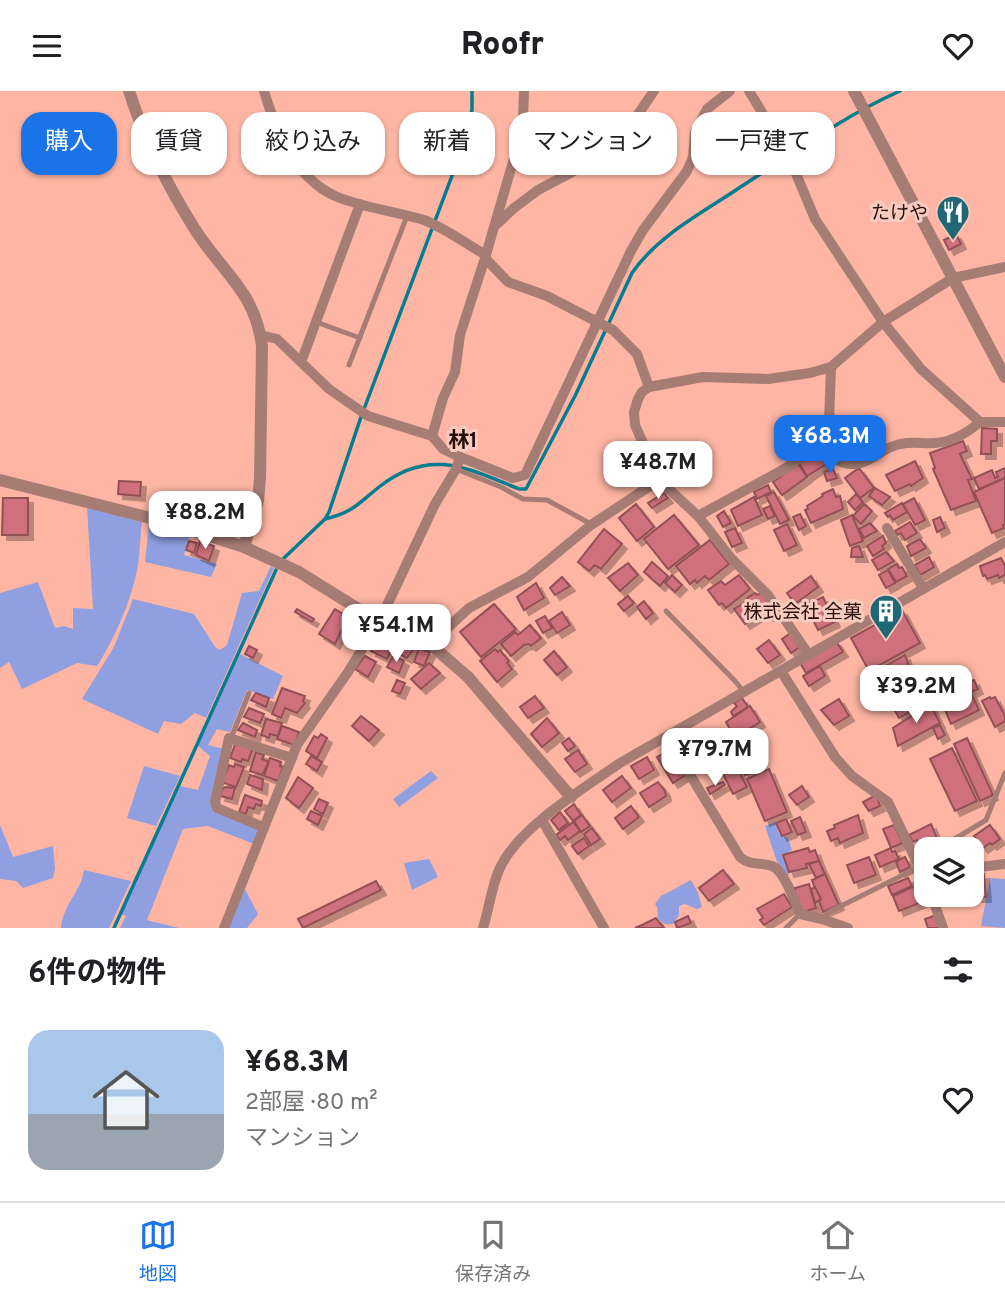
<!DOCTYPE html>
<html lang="ja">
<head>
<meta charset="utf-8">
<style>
  :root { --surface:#fff; --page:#f2f2f2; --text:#202124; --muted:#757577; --line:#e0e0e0; --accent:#1a73e8 }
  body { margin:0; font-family:Overpass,"Noto Sans JP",sans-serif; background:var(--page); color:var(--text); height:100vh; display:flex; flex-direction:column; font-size:26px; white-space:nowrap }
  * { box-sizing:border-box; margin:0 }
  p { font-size:23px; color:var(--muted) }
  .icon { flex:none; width:38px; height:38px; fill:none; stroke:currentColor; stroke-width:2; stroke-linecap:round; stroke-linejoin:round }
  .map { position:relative; height:837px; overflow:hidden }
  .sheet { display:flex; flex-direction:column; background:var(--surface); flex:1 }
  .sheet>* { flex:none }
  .banner { position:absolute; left:21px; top:21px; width:964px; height:63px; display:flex; gap:14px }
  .controls { position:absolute; left:914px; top:746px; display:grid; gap:14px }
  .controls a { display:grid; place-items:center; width:70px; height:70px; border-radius:14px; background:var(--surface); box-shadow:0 2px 5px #0004; font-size:35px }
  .price { position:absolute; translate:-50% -60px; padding:0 16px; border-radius:14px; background:#fff; color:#222; font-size:23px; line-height:46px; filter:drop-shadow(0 2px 4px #0008) }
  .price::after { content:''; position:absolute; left:50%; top:42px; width:21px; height:16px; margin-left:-10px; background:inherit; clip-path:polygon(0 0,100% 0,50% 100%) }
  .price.selected { background:var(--accent); color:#fff }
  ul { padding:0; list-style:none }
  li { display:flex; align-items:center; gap:21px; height:175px; padding:0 28px }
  li span { display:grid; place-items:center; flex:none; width:196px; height:140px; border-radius:21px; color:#555 }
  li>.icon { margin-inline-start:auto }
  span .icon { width:84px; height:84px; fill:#fffc; stroke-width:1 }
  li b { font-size:30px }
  h2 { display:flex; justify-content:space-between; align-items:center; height:84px; padding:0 28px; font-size:30px }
  .tag { padding:0 24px; border-radius:21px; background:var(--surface); box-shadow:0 2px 5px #0004; font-size:24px; line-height:63px }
  .tag.selected { background:var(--accent); color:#fff }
  header { display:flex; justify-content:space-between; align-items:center; height:91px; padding:0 28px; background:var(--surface); font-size:32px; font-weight:800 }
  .menu { display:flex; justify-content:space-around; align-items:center; height:98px; border-top:2px solid var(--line); background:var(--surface); font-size:19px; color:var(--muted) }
  .menu a { display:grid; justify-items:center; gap:4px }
  .menu .selected { color:var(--accent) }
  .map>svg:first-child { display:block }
</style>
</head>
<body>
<header><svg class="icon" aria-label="menu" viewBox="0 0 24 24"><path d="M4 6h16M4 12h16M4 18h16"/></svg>Roofr<svg class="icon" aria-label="heart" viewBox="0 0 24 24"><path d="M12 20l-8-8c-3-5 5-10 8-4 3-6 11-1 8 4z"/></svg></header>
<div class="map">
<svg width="1005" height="837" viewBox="0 0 1005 837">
  <defs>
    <filter id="shadow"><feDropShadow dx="5" dy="5" stdDeviation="0" flood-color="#0004"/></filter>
  </defs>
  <rect width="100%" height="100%" fill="#feb5a3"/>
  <!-- green -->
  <g fill="#909fe0">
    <path d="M87,416L142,431C140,447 140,464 137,480C130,512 115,547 97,575L77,572L22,598L9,571L0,577V502L38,491L55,537L64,535L73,538V517L93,518Z"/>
    <polygon points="149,432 190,443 184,464 217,473 211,486 145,471"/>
    <polygon points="271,475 274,477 206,627 195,622 181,633 164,630 158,643 82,608 114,556 133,508 194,523 216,557 220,559 227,554 242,502 259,500"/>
    <polygon points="240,563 283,585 273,608 247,599 230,641 217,638 208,654 224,658 212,709 254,735 259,741 254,753 208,735 183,738 147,829 179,837 120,837 126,825 121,823 180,695 198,699 210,665 198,655"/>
    <polygon points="144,675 180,685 156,735 127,727"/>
    <polygon points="431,680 438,687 399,716 393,708"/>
    <polygon points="775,731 779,743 788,747 792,759 787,762 784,769 789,784 786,785 777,771 765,735"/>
    <polygon points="0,734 13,766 53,755 55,778 53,787 23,797 16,790 0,788"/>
    <polygon points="429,768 438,786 412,799 404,772"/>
    <path d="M84,779L131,790L109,837H61C63,813 81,801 84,779Z"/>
    <polygon points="990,787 1005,788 1005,837 981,835"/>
    <polygon points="691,789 698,802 702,816 697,818 685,813 679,815 679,824 673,833 665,833 658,828 657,816 655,813 661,805"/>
    <polygon points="244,796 258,823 247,837 226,837"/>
  </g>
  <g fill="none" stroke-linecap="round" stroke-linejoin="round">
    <!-- stream -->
    <g stroke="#067c90" stroke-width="3.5">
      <path d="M325,428C352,422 358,413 379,396C429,356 467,377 519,398H526L575,305L632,182C659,143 704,121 742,95C793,62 844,25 900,0"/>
      <polyline points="284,467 325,428 329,421 361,326 464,53 472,19 472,0"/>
      <polyline points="114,837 276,479"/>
    </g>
  </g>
  <!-- building -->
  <g fill="#ce717b" stroke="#935057" stroke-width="2" filter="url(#shadow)">
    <polygon points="956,143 961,153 949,159 944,149"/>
    <polygon points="982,337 997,338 997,350 991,350 991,363 981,363"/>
    <polygon points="963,350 967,360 960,363 972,388 968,389 976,410 951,419 933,378 935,377 930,362"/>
    <polygon points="820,359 828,372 807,385 799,372"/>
    <polygon points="915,370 923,387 911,395 910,393 895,400 886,384"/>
    <polygon points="798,373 807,386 782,404 773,391"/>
    <polygon points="859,377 874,397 860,407 845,387"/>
    <polygon points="1005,377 1005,387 979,398 974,387 992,379 995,387 998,386 996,381"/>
    <polygon points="833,378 837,387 827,390 824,381"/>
    <polygon points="1005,387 1005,433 1003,434 1004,437 992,442 974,401"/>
    <polygon points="119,390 141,391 140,405 118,403"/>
    <polygon points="768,394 771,401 757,408 754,401"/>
    <polygon points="875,397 890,406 882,414 869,405"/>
    <polygon points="833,398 836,406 840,405 843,418 811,432 805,419 808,418 807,415 823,405 822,403"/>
    <polygon points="774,401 789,429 780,433 766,405"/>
    <polygon points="664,402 668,407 652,417 648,412"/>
    <polygon points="856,403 863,411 855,419 848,411"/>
    <polygon points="754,406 762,424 738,435 731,419"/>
    <polygon points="3,407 28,407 28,444 2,444"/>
    <polygon points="914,407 925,429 915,434 903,413"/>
    <polygon points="902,412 907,421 893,429 890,424 888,426 885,422"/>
    <polygon points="636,413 654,436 637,450 619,427"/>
    <polygon points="864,413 872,420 861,433 853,425"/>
    <polygon points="770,415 775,425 768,428 763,418"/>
    <polygon points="724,420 731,432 723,436 717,425"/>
    <polygon points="800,423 806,435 799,439 793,426"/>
    <polygon points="674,424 699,454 668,478 644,448"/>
    <polygon points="852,424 863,450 850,455 841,429"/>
    <polygon points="940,426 945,437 937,441 933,429"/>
    <polygon points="910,431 917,442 905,449 901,442 897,444 895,440"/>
    <polygon points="870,432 877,440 864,447 859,438"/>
    <polygon points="787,433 797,454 784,460 774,439"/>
    <polygon points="735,437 742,452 732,456 725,441"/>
    <polygon points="604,438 622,453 601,478 595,474 589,480 578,471"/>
    <polygon points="883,445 886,452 882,455 884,458 873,465 867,455"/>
    <polygon points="920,448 926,457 911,465 907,455"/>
    <polygon points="710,449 729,473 709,489 705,485 697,492 695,489 690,493 676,475"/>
    <polygon points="189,450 197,452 194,462 186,459"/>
    <polygon points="200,450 214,455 209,470 196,464"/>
    <polygon points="859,455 863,466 851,466 852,457"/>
    <polygon points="886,461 894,470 878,479 872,469"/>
    <polygon points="929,466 934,476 920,484 915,474"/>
    <polygon points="1001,467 1005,475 1005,484 999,487 998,484 987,488 985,484 983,485 980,475"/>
    <polygon points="652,471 668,485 660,495 644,481"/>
    <polygon points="628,472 638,484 620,500 608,487"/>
    <polygon points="897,473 899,477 902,476 907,485 896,491 888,478"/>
    <polygon points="888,479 895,492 886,497 879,484"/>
    <polygon points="672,484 682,494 675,501 665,492"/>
    <polygon points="739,484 750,498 726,517 722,512 719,514 708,499 721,490 725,494"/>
    <polygon points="811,485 818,496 795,513 787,502"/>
    <polygon points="562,486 570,495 555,504 550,497"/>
    <polygon points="536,492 544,507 524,519 517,506"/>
    <polygon points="762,501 777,519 768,525 765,521 745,533 734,518 749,509 747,507 755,502 757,504"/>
    <polygon points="628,505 634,512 624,520 618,513"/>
    <polygon points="823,506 835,531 818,539 810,523 804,525 800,517"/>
    <polygon points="644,510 653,522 646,528 637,516"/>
    <polygon points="494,513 516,538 481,566 460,541"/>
    <polygon points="297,518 314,528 312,531 295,521"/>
    <polygon points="335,518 348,526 335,553 319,543"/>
    <polygon points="902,519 920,552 869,580 851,547"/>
    <polygon points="562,521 570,534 557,542 549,530"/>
    <polygon points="545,525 552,537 543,542 536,530"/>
    <polygon points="530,534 541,547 531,555 529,553 524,554 511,565 501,553 515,541 518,544"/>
    <polygon points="383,537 395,542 390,554 375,547 379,538 382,540"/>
    <polygon points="792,541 801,555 791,562 782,548"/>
    <polygon points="769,549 780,564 768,572 757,558"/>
    <polygon points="836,550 843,561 806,582 800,572"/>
    <polygon points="375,551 391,559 387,568 371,560"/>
    <polygon points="404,552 415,556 407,567 399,563"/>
    <polygon points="249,555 257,559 253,567 245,563"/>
    <polygon points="419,557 430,561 424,575 414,571"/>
    <polygon points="495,558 498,561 500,559 509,570 507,572 512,578 497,591 480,570"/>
    <polygon points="554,560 567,576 557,584 544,569"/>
    <polygon points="394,564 404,570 399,582 387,576"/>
    <polygon points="905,564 911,580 917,577 924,588 910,596 920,615 899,627 873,582"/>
    <polygon points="365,565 376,571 368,586 355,578"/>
    <polygon points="429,572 440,582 421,598 411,588"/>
    <polygon points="820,575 825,585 809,595 803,585"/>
    <polygon points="397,589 405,592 400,603 392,600"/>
    <polygon points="974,589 978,598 965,604 962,595"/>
    <polygon points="282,597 305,605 303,610 305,612 297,622 285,617 281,627 272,623"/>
    <polygon points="256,602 269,607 266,616 251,609"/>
    <polygon points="971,602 979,619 951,633 943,614"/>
    <polygon points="535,605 544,617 528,627 520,616"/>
    <polygon points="990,606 991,608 995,606 1005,625 1005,630 995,636 982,610"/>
    <polygon points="742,607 748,616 733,625 731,621 737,615 734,612"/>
    <polygon points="839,608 849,625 834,634 821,619"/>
    <polygon points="930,613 940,632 898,655 893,637"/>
    <polygon points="750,615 760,631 735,647 726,631"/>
    <polygon points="249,617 264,623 260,632 244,626"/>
    <polygon points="361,625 379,639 369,650 352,635"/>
    <polygon points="547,627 559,642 542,656 531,643"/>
    <polygon points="266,628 282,632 278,645 270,643 269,647 261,644"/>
    <polygon points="243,632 257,639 255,646 238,639"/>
    <polygon points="940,634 945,644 938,648 933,637"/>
    <polygon points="282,635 299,641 294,654 277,648"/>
    <polygon points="720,638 726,649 692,667 684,653 710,639 712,643"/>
    <polygon points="321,643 327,647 317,667 306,660 314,645 318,647"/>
    <polygon points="569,647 575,655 568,660 562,652"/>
    <polygon points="967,647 993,704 980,710 954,653"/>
    <polygon points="725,650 732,665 718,673 711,657"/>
    <polygon points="236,651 253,657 248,670 242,668 241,671 230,667"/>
    <polygon points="952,657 977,710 955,720 930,668"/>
    <polygon points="671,658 687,683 673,692 657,666"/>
    <polygon points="578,659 587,673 575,681 565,668"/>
    <polygon points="256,661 264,664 262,668 269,671 262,684 250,680"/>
    <polygon points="311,665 322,671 317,680 306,673"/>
    <polygon points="731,665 747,696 733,703 718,673"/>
    <polygon points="647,666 654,679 639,688 631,675"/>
    <polygon points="270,667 281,671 280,675 283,676 278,690 264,685"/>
    <polygon points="751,668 755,681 745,684 740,672"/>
    <polygon points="235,673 244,676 236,696 224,692 223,689 229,674 234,676"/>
    <polygon points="769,678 787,721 765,730 747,688"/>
    <polygon points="250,684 263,688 262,699 247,693"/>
    <polygon points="622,685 631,697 612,711 603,699"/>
    <polygon points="298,686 313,697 299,717 286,707"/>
    <polygon points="658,691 665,700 666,705 649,716 640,702"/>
    <polygon points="723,691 725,694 710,703 707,697"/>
    <polygon points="802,695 809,706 797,714 789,704"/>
    <polygon points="226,696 235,697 232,708 220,705 223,697"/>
    <polygon points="245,704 262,710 261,715 256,713 254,718 248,716 246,723 239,721"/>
    <polygon points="876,704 880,715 869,720 863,711"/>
    <polygon points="319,708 328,712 323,723 314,718"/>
    <polygon points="574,713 581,724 573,730 565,720"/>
    <polygon points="631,715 639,726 623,738 615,727"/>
    <polygon points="311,720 322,725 318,734 307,728"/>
    <polygon points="560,721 568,732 559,739 551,729"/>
    <polygon points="582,724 590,735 581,741 574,730"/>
    <polygon points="858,724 863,742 840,752 838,747 831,750 827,740 835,737 834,734"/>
    <polygon points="800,726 806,741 798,744 791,730"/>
    <polygon points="786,728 792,741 782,745 776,732"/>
    <polygon points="573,731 580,740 568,749 565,745 560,749 556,744"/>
    <polygon points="931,733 937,747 920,755 917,749 913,751 909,744"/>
    <polygon points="894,734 903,752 891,757 883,738"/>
    <polygon points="990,734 1000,748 992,754 990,752 983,757 974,745"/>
    <polygon points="592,737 600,748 591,754 584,743"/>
    <polygon points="584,747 589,755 578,763 572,755"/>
    <polygon points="808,757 810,761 815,759 819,770 806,773 807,777 789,781 783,764"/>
    <polygon points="891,757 892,761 895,760 899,768 880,776 875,764"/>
    <polygon points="869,766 876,784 854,792 847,774"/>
    <polygon points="905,766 910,776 900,781 896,771"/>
    <polygon points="819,770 825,783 816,787 809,773"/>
    <polygon points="723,779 734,793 709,810 699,797"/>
    <polygon points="825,783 839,814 823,821 812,789"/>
    <polygon points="984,783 986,806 971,806 972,785"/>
    <polygon points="908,787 912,795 892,804 888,795"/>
    <polygon points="376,790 381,799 303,837 298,828"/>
    <polygon points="809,793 816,817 803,821 795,802 795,797"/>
    <polygon points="917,794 922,811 899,820 893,805"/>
    <polygon points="815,796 821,808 815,812 811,798"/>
    <polygon points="784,803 792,816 764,834 760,829 763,827 757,818"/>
    <polygon points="936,824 941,837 928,837 925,828"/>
    <polygon points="688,825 691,832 677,837 675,831"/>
    <polygon points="656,827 664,837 635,837 642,834"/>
  </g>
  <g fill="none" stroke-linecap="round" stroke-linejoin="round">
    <!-- service -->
    <g stroke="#a67d74" stroke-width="5">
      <polyline points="316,231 360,247"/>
      <polyline points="349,274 407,125"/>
      <polyline points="456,378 501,396 523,408 547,409 591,433"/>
      <polyline points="666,520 735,590 744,601"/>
      <polyline points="231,647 249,602"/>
      <polyline points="938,758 986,729 1005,682"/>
      <polyline points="916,770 926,765"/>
      <polyline points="823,826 829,821 919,776"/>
      <polyline points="786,837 800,823"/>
    </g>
    <!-- minor -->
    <g stroke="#a67d74" stroke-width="10">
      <path d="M264,0C276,40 294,86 335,105C363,117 395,120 424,129C445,137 466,153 486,164"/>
      <polyline points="749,0 789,66 815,128 883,231 921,278 980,331 1005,331"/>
      <polyline points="497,133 514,117 538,99 591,71 617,54 654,0"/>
      <polyline points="485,167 508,191 547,205 613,239 637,263 649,296"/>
      <polyline points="301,271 360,113"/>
      <polyline points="432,345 443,307 455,281 460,244 485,167 517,57 523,29 524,0"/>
      <path d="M822,351C830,362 836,373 851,373C866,374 879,361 891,356C907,349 920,353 935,352C953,351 967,342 980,331"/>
      <polyline points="460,366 513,387 525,384 631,160 643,139 687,80 693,66 695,41 707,18 730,0"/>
      <polyline points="698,425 786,377 822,351 829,332 831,276"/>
      <polyline points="887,437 923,497"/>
      <polyline points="430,553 469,517 528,486 591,434 659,389"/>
      <polyline points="809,564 768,504 731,467 698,425 659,389 635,334 634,321 638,308 642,301 649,296 703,286 768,288 810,282 831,276 883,231 953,187 1005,176"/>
      <polyline points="781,580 835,666 852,685 888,711 926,790"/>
      <path d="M667,646L740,766C750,775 760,771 772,775C784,779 795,811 800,823L822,828L848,837"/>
      <polyline points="542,729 604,837"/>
      <polyline points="263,736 217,717 215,711 229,647 292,667"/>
      <polyline points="971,777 1005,773"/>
      <polyline points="931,803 943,837"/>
      <polyline points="224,837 297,654 348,581 380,529 435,413 456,378 460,366 443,358 432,345 368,325 329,298 277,248 260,244"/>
      <path d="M483,837C489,818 491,798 499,779C517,737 583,698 620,672L1005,451"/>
    </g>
    <!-- tertiary -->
    <g stroke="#a67d74" stroke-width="12">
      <path d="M129,0C145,50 168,96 196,140C224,183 255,201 262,255L260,387L258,410L244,456"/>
      <polyline points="854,0 1005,286"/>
      <polyline points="0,389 170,432 244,456 299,481 365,522 430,553 468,586 571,706"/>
    </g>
  </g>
  <!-- icons -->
  <defs>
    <symbol id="restaurant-pin" viewBox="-11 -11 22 30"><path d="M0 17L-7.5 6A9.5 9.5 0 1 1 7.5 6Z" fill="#216877" stroke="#f8cbc0"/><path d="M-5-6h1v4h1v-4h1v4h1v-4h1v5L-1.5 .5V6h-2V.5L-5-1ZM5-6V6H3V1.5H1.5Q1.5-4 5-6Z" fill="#fff"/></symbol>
    <symbol id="building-pin" viewBox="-11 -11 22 30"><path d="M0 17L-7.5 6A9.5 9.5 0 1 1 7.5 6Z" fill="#216877" stroke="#f8cbc0"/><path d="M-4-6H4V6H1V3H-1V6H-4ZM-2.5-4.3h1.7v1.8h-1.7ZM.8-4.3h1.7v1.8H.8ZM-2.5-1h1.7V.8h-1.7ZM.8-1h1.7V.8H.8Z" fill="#fff"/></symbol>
  </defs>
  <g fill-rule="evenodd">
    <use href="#restaurant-pin" x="934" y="102" width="38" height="52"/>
    <use href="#building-pin" x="867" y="501" width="38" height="52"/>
  </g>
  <g text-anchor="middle" stroke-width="6" stroke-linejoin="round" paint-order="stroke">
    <!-- poi labels -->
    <g font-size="19" fill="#280e09" stroke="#f8cbc0" text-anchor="end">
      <text x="928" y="128">たけや</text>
      <text x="862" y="527">株式会社 全菓</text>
    </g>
    <!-- neighbourhood labels -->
    <g font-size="21" font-weight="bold" fill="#280e09" stroke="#f8cbc0">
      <text x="463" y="356">林1</text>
    </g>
  </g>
</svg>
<div class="controls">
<a><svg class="icon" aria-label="layers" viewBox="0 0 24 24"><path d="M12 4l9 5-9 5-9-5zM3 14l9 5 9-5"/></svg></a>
</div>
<b class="price selected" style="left:830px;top:384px">¥68.3M</b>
<b class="price" style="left:658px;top:410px">¥48.7M</b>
<b class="price" style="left:205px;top:460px">¥88.2M</b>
<b class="price" style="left:396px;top:573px">¥54.1M</b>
<b class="price" style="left:916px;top:634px">¥39.2M</b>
<b class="price" style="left:715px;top:697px">¥79.7M</b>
<div class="banner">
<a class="tag selected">購入</a>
<a class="tag">賃貸</a>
<a class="tag">絞り込み</a>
<a class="tag">新着</a>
<a class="tag">マンション</a>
<a class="tag">一戸建て</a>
</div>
</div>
<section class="sheet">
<h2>6件の物件<svg class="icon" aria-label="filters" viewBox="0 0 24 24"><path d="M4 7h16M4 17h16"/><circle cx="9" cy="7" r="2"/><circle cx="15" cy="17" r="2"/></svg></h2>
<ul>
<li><span style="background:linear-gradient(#a9c7e8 60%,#9aa5b1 0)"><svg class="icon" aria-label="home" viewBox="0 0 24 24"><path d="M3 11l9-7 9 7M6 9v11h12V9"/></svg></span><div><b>¥68.3M</b><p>2部屋 · 80 m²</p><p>マンション</p></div><svg class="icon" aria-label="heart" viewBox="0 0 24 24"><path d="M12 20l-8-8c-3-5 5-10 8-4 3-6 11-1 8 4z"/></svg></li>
</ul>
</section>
<nav class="menu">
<a class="selected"><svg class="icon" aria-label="map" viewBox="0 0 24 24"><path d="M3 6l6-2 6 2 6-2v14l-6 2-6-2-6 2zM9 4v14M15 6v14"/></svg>地図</a>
<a><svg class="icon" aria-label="saved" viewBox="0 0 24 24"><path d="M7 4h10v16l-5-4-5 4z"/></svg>保存済み</a>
<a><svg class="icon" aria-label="home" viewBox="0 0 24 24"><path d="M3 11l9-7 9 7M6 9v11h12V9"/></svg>ホーム</a>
</nav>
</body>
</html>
